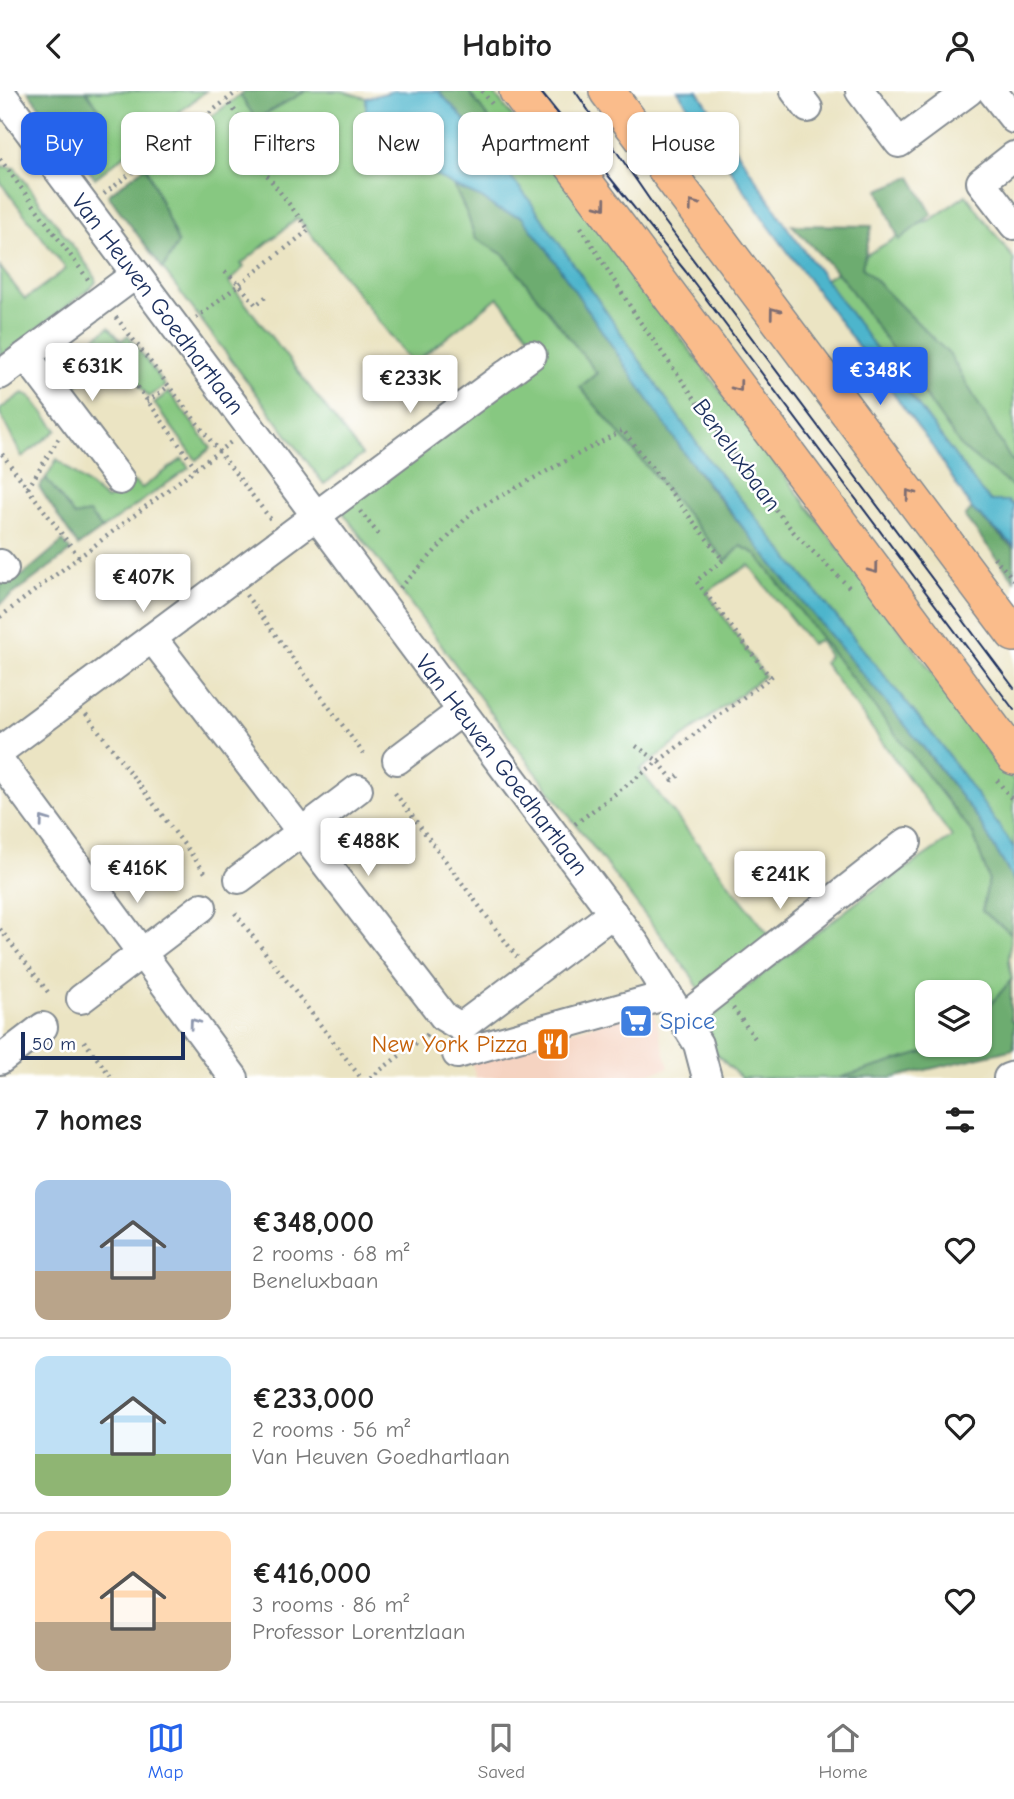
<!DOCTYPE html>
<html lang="en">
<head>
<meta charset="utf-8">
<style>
  :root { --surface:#fff; --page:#f2f2f2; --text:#222; --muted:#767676; --line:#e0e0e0; --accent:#2563eb }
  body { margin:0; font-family:"Comic Neue",sans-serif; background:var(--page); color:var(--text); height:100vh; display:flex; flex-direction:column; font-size:26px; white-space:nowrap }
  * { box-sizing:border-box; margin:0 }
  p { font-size:23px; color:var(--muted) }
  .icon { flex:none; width:38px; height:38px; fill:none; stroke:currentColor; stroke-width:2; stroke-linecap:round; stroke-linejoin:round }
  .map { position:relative; height:987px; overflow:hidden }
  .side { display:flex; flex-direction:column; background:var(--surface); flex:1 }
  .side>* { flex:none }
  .banner { position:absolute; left:21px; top:21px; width:973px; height:63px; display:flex; gap:14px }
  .controls { position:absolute; left:915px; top:889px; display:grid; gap:14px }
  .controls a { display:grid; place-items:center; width:77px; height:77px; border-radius:14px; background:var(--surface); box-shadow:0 2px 5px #0004; font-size:35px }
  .scale { position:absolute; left:21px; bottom:18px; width:164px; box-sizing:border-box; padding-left:7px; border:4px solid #1b2f5e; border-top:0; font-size:19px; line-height:24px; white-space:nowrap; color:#1b2f5e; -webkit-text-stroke:5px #fff; paint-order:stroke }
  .price { position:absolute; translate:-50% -60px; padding:0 16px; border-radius:7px; background:#fff; color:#222; font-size:23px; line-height:46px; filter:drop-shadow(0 2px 4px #0008) }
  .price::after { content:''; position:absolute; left:50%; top:42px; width:21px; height:16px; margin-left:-10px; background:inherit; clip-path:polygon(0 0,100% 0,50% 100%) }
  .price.on { background:var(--accent); color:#fff }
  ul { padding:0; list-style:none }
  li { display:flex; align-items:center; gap:21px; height:175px; padding:0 35px }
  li+li { border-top:2px solid var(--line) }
  li span { display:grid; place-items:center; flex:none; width:196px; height:140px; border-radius:14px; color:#555 }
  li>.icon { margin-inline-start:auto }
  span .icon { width:84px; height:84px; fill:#fffc; stroke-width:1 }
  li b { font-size:30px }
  h2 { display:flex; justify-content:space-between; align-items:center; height:84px; padding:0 35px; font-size:30px }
  .pill { padding:0 24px; border-radius:14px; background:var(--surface); box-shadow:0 2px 5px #0004; font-size:24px; line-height:63px }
  .pill.on { background:var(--accent); color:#fff }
  header { display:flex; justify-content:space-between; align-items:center; height:91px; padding:0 35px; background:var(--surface); font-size:32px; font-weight:600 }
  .tab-bar { display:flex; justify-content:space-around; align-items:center; height:98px; border-top:2px solid var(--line); background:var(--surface); font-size:19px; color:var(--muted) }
  .tab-bar a { display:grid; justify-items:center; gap:4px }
  .tab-bar .on { color:var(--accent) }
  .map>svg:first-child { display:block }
</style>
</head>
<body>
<header><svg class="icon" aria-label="back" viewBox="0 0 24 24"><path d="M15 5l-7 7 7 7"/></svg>Habito<svg class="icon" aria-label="person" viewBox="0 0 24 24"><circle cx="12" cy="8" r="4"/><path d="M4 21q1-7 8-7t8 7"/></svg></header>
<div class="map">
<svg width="1014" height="987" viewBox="0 0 1014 987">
  <rect width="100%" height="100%" fill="#fff"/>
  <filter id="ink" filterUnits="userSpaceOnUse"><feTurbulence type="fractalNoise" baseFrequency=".0143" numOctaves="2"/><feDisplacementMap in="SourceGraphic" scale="14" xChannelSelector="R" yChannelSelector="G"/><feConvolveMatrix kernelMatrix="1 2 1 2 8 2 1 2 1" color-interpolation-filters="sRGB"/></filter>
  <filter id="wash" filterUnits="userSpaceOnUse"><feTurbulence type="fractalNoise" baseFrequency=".00686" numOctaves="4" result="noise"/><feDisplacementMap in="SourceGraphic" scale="28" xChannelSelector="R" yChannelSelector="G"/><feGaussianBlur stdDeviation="1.57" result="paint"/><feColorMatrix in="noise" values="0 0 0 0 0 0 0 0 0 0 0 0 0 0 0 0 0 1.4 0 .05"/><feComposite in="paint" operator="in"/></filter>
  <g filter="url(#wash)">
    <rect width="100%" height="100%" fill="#ebe4c3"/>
    <!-- built -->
    <polygon fill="#f5d3c1" points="653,918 669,977 631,987 476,987 470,967"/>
    <!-- green -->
    <g fill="#87c881" stroke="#517c70" stroke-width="2">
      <polygon points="86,0 206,0 95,87 64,49 100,19"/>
      <polygon points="306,0 342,0 366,7 366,38 378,51 454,95 468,125 475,147 504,164 597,282 580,296 728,468 741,455 756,463 973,743 989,788 982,820 1011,842 1009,868 1012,889 980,926 980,901 928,901 928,954 949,954 841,987 741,987 713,960 708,925 861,808 952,746 824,572 829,565 819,549 811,553 749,474 707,501 764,585 640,679 773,849 703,906 693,887 515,654 336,412 536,253 498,206 413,273 298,127 241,173 244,176 229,191 362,364 324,393 163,178 178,152 146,75 240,4 256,28"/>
      <polygon points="468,0 492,0 565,93 1005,678 1014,690 1014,757 941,654 706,366 530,110 501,74 508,64 505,49"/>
      <polygon points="0,75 15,77 93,182 96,191 91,197 0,266 0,176 25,208 66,178 0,91"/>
      <polygon points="966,104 1014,168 1014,415 1008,410 991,410 981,400 825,188 920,133 932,128"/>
      <polygon points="109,236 121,250 128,244 165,295 148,306 117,264 62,306 51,280"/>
      <polygon points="169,301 211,357 196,369 154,312"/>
      <polygon points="23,302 30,305 57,339 22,366 0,323 0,318"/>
      <polygon points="57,368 107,409 134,391 142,397 182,368 189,377 102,438 89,422 74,425 46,387"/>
    </g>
    <!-- forest -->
    <g fill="#6dac6f" stroke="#446e66" stroke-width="2">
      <polygon points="28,0 86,0 100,19 64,49"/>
      <polygon points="245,0 306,0 256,28 240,4"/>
      <polygon points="438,0 468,0 505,49 508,64 501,74 458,21"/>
      <polygon points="146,75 178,152 163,178 108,104"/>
      <polygon points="911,86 932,123 899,149 879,99"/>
      <polygon points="454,95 482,107 497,118 522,126 548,160 687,366 710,397 895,620 978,728 1014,790 1011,842 982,820 989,788 973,743 756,463 741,455 726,470 580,296 597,282 504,164 475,147 468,125"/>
      <polygon points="792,134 872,135 862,176 950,264 1011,369 1014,370 1014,397 962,357 843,188"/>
      <polygon points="46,387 74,425 89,422 102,438 78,455 39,396"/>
      <polygon points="972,418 1014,458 1014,489 965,426"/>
      <polygon points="63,450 71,460 0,513 0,484 23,484"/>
      <polygon points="1011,889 1011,929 1014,930 1014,958 892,987 839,987 949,954 980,954 980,926"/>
    </g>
    <!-- water -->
    <g fill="#4db5cc" stroke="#347295" stroke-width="2">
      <path d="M394,0H438C471,34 500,72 530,110L706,366L941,654L1006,745L1014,757V790L978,728L929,663L792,498L687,366L548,160L522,126L497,118L482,107L454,95L378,51L366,38V7Z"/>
      <polygon points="678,0 698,0 789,139 981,400 991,410 1008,410 1014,415 1014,455 972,418 932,355 765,130"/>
    </g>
  </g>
  <g filter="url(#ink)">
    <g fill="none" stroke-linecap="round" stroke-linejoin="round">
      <defs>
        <g id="minor">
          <polyline points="795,0 808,17"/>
          <polyline points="860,0 899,52 969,0"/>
          <polyline points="992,0 1014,28"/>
          <polyline points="0,1 635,852 698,953 707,987"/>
          <polyline points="1014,65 981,91 1014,134"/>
          <polyline points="26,265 120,389"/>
          <polyline points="0,284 136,183"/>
          <polyline points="0,473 4,478"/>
          <polyline points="152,547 444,926 461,936 613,822"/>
          <polyline points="0,660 532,264"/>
          <polyline points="397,669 462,620"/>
          <polyline points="0,670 234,987"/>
          <polyline points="239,788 358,698"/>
          <polyline points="81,908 202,816"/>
          <polyline points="683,927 907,751"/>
          <polyline points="457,963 668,904"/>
          <polyline points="0,969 43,936"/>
          <polyline points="1008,987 1014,985"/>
        </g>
        <g id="major">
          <polyline points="517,0 1014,666"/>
          <polyline points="607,0 1014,543"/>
        </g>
      </defs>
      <!-- minor casing -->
      <use href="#minor" stroke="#838a90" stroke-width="32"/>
      <!-- major casing -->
      <use href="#major" stroke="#838a90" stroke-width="38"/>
      <!-- path -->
      <g stroke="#838a90" stroke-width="4.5" stroke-dasharray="2 5" stroke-linecap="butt">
        <polyline points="482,0 492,13"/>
        <polyline points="0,68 90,191"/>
        <polyline points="104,103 238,0"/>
        <polyline points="581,136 638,228 764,404 796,444 851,498"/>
        <polyline points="225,181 239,193 256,214 267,205"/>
        <polyline points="116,226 272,430"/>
        <polyline points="196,227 309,139 240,49 239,25 226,9"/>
        <polyline points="121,273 196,377"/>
        <polyline points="147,311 169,295"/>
        <polyline points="2,363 79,466"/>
        <polyline points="28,397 59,347"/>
        <polyline points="360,420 379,444"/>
        <polyline points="994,466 1014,489"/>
        <polyline points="400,497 473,420 623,339 723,469 696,490 770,586"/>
        <polyline points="246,504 366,666"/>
        <polyline points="0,526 231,351"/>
        <polyline points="86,623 207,784"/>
        <polyline points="636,655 658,670 673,689 682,682"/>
        <polyline points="997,689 1014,711"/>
        <polyline points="395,702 517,866"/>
        <polyline points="575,733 773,584"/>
        <polyline points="235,822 361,987"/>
        <polyline points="0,838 48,901"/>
        <polyline points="733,917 757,950"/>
        <polyline points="84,950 112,987"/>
        <polyline points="370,987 428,943"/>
      </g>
      <!-- minor -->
      <use href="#minor" stroke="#fff" stroke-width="28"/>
      <!-- major -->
      <use href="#major" stroke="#fabc8b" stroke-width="35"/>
      <!-- tram -->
      <g stroke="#1b2f5e" stroke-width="2">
        <polyline points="540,0 686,181 1014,619"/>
        <polyline points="575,0 665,131 1014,597"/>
      </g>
    </g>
    <!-- one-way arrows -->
    <defs><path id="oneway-chevron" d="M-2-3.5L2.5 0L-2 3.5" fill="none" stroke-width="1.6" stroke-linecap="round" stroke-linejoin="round" transform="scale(1.75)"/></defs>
    <g stroke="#7f6e72">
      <use href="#oneway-chevron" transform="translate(602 114) rotate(53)"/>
      <use href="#oneway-chevron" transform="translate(693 114) rotate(-127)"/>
      <use href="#oneway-chevron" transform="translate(774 221) rotate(-127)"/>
      <use href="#oneway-chevron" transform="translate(738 296) rotate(53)"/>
      <use href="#oneway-chevron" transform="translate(910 403) rotate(-127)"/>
      <use href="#oneway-chevron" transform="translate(874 478) rotate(53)"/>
    </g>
    <g stroke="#8d97ae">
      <use href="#oneway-chevron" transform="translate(44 730) rotate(-126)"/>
      <use href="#oneway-chevron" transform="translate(194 932) rotate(-126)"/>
    </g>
  </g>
  <!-- icons -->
  <defs>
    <symbol id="supermarket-square" viewBox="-11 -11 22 22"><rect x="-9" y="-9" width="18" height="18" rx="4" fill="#3f7fe0" stroke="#fff"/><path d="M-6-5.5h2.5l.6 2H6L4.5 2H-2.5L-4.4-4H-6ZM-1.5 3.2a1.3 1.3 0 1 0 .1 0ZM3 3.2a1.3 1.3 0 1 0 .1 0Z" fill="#fff"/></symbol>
    <symbol id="restaurant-square" viewBox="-11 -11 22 22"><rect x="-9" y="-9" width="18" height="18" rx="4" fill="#e8710a" stroke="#fff"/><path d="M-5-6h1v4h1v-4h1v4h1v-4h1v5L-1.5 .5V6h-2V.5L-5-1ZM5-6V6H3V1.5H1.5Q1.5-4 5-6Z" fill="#fff"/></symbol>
  </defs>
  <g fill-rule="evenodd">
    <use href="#supermarket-square" x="617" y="911" width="38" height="38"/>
    <use href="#restaurant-square" x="534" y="934" width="38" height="38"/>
  </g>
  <g text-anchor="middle" stroke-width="5" stroke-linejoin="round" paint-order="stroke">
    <!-- street labels -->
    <g font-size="24" fill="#1b2f5e" stroke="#fff">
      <text transform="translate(158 213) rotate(53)" y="8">Van Heuven Goedhartlaan</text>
      <text transform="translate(737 364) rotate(54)" y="8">Beneluxbaan</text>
      <text transform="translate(502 674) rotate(53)" y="8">Van Heuven Goedhartlaan</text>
    </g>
    <!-- shop labels -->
    <g font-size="24" fill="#366cbe" stroke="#fff" text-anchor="start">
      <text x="660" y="938">Spice</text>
    </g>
    <!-- food labels -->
    <g font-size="24" fill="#c56008" stroke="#fff" text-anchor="end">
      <text x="528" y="961">New York Pizza</text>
    </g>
  </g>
</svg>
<div class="controls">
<a><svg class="icon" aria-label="layers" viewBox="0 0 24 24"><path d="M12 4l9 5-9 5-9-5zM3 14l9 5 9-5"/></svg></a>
</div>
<div class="scale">50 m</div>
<b class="price" style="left:92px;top:312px">€631K</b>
<b class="price on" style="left:880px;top:316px">€348K</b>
<b class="price" style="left:410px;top:324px">€233K</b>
<b class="price" style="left:143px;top:523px">€407K</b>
<b class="price" style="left:368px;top:787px">€488K</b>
<b class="price" style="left:137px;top:814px">€416K</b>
<b class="price" style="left:780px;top:820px">€241K</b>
<div class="banner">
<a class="pill on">Buy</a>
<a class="pill">Rent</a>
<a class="pill">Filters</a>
<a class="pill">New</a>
<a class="pill">Apartment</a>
<a class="pill">House</a>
</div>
</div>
<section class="side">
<h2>7 homes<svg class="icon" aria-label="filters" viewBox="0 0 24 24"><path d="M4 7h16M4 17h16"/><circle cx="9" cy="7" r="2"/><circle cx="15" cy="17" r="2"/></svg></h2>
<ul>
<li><span style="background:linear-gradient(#a9c7e8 65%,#b9a48a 0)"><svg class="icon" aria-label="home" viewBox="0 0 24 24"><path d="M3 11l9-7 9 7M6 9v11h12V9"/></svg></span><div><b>€348,000</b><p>2 rooms · 68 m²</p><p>Beneluxbaan</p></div><svg class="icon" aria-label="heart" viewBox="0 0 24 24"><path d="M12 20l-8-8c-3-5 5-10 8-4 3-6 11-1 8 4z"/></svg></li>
<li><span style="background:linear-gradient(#bfe0f5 70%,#8fb573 0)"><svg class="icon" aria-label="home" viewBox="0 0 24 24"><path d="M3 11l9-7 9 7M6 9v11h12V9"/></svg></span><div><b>€233,000</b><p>2 rooms · 56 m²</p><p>Van Heuven Goedhartlaan</p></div><svg class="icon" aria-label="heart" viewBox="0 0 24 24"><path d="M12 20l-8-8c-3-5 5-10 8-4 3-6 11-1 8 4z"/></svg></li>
<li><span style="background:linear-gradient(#ffd9b3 65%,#b9a48a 0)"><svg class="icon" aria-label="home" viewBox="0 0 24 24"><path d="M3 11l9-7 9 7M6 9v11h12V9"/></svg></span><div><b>€416,000</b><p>3 rooms · 86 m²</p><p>Professor Lorentzlaan</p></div><svg class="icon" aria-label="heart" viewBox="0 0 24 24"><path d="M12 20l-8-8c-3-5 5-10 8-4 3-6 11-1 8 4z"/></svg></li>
</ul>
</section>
<nav class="tab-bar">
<a class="on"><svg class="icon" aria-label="map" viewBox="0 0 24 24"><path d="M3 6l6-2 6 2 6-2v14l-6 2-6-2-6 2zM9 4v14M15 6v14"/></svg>Map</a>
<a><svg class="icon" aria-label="saved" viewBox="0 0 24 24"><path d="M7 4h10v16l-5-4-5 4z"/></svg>Saved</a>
<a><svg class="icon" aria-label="home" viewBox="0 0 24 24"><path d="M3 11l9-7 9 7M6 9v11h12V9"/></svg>Home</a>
</nav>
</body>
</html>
